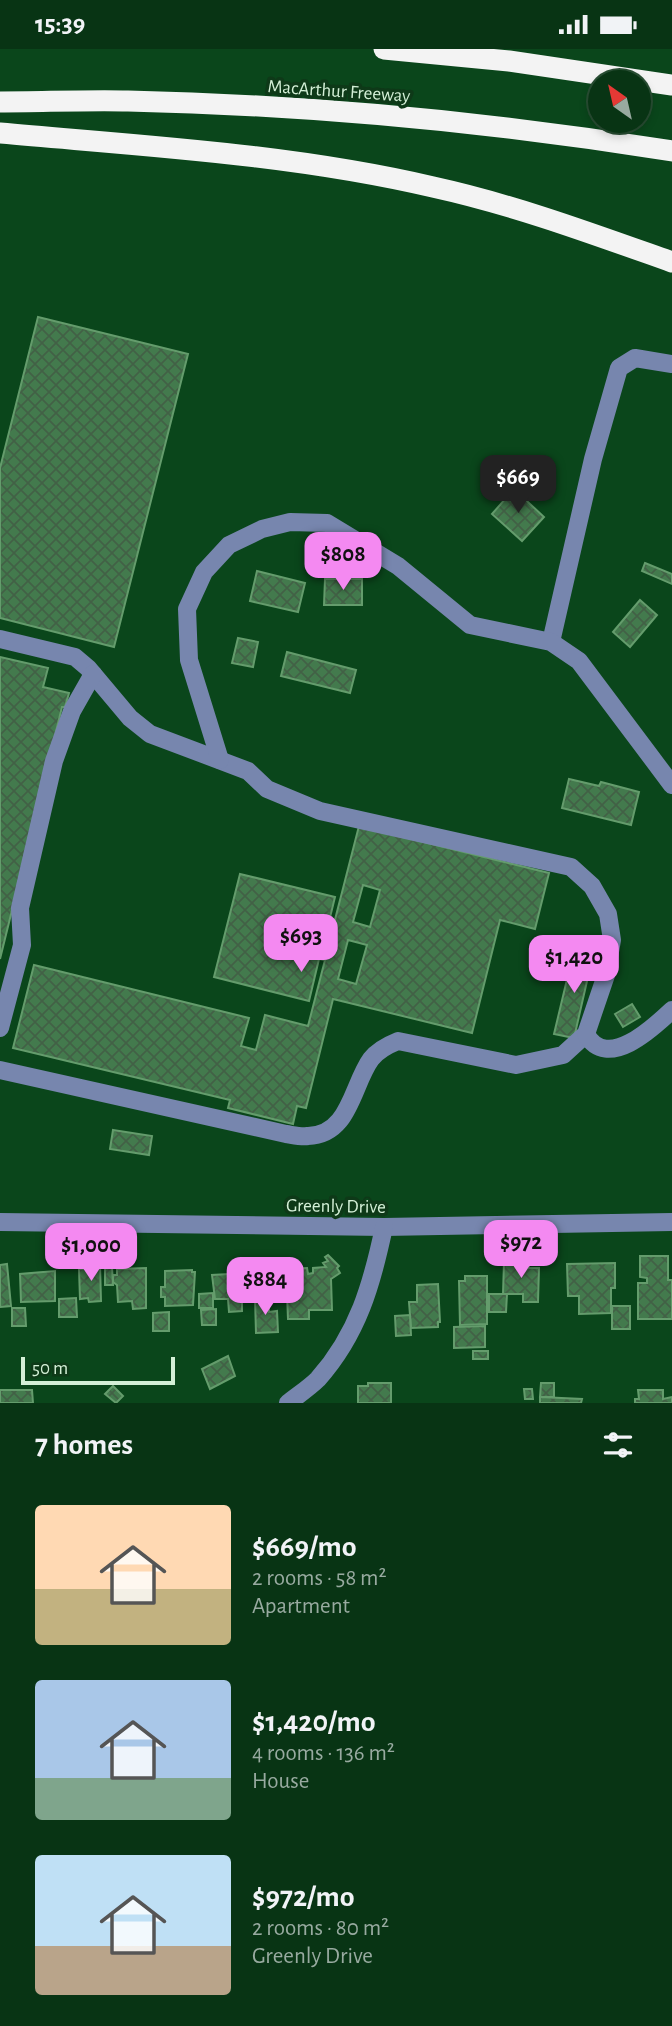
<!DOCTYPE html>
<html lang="en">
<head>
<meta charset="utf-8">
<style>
  :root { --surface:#083414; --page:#163f22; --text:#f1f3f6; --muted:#98aaa0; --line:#294f34; --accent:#f489f1 }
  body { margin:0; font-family:"Alegreya Sans",sans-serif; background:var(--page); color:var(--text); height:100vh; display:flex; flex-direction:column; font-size:26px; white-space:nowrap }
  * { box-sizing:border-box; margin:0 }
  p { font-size:23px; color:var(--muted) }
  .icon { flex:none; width:38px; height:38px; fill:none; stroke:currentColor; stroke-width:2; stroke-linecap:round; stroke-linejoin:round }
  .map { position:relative; height:1354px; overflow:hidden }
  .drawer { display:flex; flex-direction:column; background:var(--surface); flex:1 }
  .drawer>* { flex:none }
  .needle { width:46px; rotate:326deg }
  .controls { position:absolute; left:588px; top:21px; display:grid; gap:14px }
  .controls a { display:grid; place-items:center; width:63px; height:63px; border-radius:50%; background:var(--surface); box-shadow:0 4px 10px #0003,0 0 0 2px var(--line); font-size:35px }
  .scale { position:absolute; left:21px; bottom:18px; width:154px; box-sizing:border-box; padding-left:7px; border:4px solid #d4f0d7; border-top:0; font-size:19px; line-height:24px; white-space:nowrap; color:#d4f0d7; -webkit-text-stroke:5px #0e3918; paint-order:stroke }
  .price { position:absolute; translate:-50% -60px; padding:0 16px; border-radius:14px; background:var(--accent); color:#111; font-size:23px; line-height:46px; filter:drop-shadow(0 2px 4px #0008) }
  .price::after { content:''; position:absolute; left:50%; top:42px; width:21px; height:16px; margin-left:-10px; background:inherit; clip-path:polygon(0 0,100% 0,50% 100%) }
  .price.active { background:#222; color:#fff }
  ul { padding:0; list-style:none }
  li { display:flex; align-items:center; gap:21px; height:175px; padding:0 35px }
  li span { display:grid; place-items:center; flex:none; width:196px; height:140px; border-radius:7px; color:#555 }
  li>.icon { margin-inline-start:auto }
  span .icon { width:84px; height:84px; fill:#fffc; stroke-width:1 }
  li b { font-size:30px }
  h2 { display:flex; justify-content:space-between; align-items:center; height:84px; padding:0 35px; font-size:30px }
  .status { display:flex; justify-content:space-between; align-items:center; height:49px; padding:0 35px; background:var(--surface); direction:ltr }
  .status svg { height:19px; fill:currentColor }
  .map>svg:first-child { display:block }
</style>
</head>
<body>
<div class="status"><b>15:39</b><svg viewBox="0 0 49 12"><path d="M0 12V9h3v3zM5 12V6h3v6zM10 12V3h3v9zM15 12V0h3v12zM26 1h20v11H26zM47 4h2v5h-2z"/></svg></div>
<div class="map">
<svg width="672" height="1354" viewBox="0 0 672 1354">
  <defs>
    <pattern id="building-cross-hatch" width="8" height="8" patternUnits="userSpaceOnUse" patternTransform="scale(1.75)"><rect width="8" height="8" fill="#437a4d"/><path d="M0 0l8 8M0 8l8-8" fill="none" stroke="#426146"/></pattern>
  </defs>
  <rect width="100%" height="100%" fill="#0a461b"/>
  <!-- building -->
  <g fill="url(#building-cross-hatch)" stroke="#649c6c" stroke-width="2" fill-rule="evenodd">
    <polygon points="38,268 188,305 114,598 0,569 0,419"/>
    <polygon points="514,440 544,468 522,492 492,465"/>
    <polygon points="645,514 672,525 672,535 642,522"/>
    <polygon points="257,522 305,534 298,563 250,552"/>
    <polygon points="325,530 362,530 362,556 324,556"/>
    <polygon points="640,551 657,566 630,598 613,583"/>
    <polygon points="238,589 258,593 253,618 232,614"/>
    <polygon points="287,603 356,621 350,644 281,627"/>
    <polygon points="0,608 48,619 43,638 69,644 65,658 62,658 0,910"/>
    <polygon points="569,730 599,737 601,733 639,743 631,776 562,759"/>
    <path d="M359,777L549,824L535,880L500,871L472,984L333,950L306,1059L297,1057L293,1075L228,1059L230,1051L13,999L34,916L249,969L241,997L256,1001L265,966L308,977L325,911L319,910L309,952L214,928L240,825L335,848L324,893L329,894ZM363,836L380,841L370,878L353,873ZM348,891L367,896L356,935L338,930Z"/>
    <polygon points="574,901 593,906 574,989 554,985"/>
    <polygon points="632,955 640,968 623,978 615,965"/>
    <polygon points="113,1081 152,1087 149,1106 110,1100"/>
    <polygon points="328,1206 339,1217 337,1219 340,1224 331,1230 332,1261 309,1261 309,1270 288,1270 286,1220 307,1219 308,1225 313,1224 313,1219 326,1218 323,1214 328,1212 325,1208"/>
    <polygon points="640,1207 668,1207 668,1231 672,1231 672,1270 638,1270 638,1234 647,1234 647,1229 640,1228"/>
    <polygon points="511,1208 523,1209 523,1213 529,1213 529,1219 539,1219 538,1253 523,1253 523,1245 503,1245 504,1213 511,1213"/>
    <polygon points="615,1214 615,1239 611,1239 611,1264 579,1265 579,1247 568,1247 567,1215"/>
    <polygon points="7,1215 11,1257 0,1258 0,1216"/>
    <polygon points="100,1215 101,1252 89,1253 88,1249 80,1250 79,1220 88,1220 87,1216"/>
    <polygon points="105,1218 112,1218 113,1236 105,1236"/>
    <polygon points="146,1219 146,1259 133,1260 132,1252 118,1253 117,1236 113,1233 113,1226 117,1226 117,1220"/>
    <polygon points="192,1221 192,1223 195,1223 193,1256 165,1257 165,1248 161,1248 161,1238 165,1238 165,1222"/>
    <polygon points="55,1222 55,1252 21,1253 20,1225"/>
    <polygon points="247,1224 250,1247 242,1248 242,1262 229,1263 228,1250 215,1250 212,1226"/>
    <polygon points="465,1227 487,1227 487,1275 460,1276 459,1232 465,1232"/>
    <polygon points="438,1235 440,1273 438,1273 438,1278 411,1279 409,1253 417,1253 417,1236"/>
    <polygon points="213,1244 213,1259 199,1259 199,1245"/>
    <polygon points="489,1245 507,1245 506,1263 489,1263"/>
    <polygon points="76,1249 77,1268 59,1268 59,1250"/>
    <polygon points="255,1249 268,1249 269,1263 277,1262 278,1283 256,1284"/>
    <rect x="612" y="1257" width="18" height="23"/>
    <polygon points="12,1259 25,1259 26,1277 12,1277"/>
    <polygon points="216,1260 216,1276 202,1276 201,1261"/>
    <polygon points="169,1263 169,1282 153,1282 153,1264"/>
    <polygon points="410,1266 411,1286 396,1287 395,1267"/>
    <polygon points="485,1277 485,1298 454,1299 454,1278"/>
    <rect x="473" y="1302" width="15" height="8"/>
    <polygon points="228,1307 235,1327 210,1340 202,1320"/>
    <polygon points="368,1334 391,1334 391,1354 358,1354 358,1337 368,1337"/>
    <polygon points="541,1334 554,1334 554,1348 540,1348"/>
    <polygon points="113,1337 123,1347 116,1354 105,1345"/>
    <polygon points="524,1340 532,1340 533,1350 525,1350"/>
    <polygon points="0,1341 32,1341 33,1354 0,1354"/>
    <polygon points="638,1341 663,1341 663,1350 672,1348 672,1354 635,1354 635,1350 639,1350"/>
    <polygon points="540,1348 582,1350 581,1354 540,1354"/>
  </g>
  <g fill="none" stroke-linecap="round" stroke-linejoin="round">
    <!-- minor -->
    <g stroke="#7786ae" stroke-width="18">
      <path d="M0,590L75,608L88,619L130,669L150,685L248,722L267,740L320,762L571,818L592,837L608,865L612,891L606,926L586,985L563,1006L516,1016L398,992C388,996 378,1001 371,1010C352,1036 350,1086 308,1087C301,1088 293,1086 286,1085L0,1021"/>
      <polyline points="551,593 593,410 619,319 635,309 672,315"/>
      <polyline points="220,711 189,611 187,560 204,523 229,496 262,480 290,473 327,474 398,517 470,576 551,593 579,612 672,736"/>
      <polyline points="0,979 22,896 20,859 54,712 72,662 93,625"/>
      <path d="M586,985C607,1023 654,978 672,961"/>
      <polyline points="0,1173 384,1178 672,1173"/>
      <path d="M288,1354C298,1346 309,1339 318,1330C358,1285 372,1235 384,1178"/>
    </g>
    <!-- highway -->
    <g stroke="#f3f3f3" stroke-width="21">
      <polyline points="384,0 509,12 672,36"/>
      <path d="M0,53C42,53 85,51 128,52C310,56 492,73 672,102"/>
      <path d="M0,84C144,97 292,105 433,138C515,156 593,185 672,213"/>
    </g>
  </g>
  <g text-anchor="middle" stroke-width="7" stroke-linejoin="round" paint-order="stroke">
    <!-- street labels -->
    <g font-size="19" fill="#d4f0d7" stroke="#0e3918">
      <text transform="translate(339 41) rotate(4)" y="7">MacArthur Freeway</text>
      <text transform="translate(336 1156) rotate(1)" y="7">Greenly Drive</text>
    </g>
  </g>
</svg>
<div class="controls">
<a><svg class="needle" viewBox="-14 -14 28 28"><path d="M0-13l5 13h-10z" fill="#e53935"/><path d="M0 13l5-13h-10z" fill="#98aaa0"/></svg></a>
</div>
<div class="scale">50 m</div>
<b class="price active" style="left:518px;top:466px">$669</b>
<b class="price" style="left:343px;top:543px">$808</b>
<b class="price" style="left:301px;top:925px">$693</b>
<b class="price" style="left:574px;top:946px">$1,420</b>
<b class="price" style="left:521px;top:1231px">$972</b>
<b class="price" style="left:91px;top:1234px">$1,000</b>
<b class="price" style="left:265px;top:1268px">$884</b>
</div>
<section class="drawer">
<h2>7 homes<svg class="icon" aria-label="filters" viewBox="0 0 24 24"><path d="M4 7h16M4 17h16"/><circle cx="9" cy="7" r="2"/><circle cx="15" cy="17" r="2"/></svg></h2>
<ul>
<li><span style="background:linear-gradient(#ffd9b3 60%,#c2b280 0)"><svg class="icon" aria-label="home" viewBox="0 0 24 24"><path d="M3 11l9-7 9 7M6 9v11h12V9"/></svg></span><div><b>$669/mo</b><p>2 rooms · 58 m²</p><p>Apartment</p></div></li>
<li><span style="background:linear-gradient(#a9c7e8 70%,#7fa58c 0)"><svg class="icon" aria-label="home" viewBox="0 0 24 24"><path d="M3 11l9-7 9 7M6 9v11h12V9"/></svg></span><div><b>$1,420/mo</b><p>4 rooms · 136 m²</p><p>House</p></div></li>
<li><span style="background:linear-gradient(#bfe0f5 65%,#b9a48a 0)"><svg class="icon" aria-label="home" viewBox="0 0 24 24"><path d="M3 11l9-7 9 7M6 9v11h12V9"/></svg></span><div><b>$972/mo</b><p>2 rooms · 80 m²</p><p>Greenly Drive</p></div></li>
</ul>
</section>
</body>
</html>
